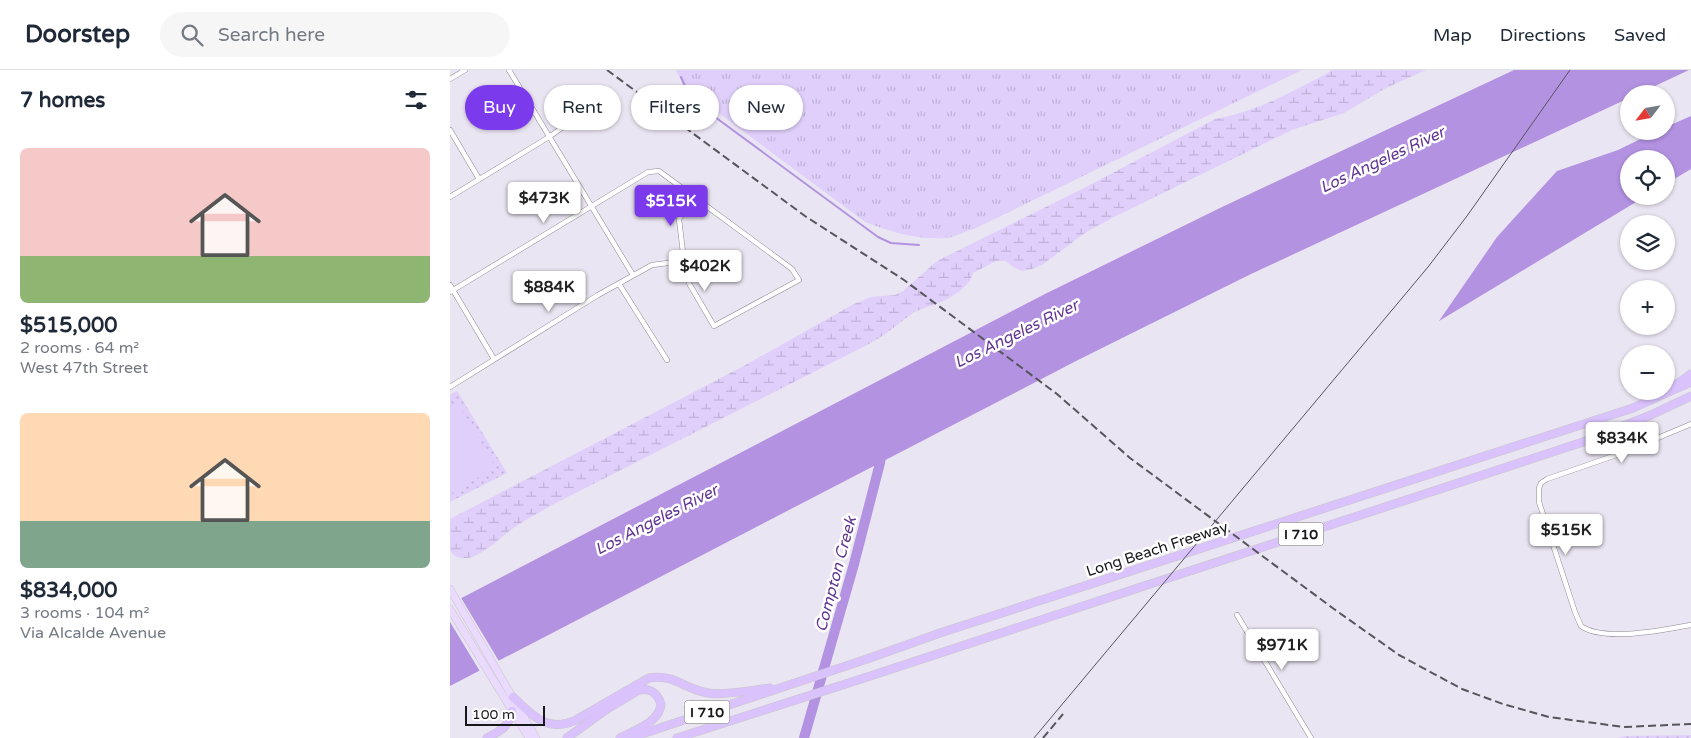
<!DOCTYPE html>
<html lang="en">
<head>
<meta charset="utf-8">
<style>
  :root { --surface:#fff; --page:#f6f6f7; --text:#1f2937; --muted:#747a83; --line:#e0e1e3; --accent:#7c3aed }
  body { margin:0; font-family:"Varela Round",sans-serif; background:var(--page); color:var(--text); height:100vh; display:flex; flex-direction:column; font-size:19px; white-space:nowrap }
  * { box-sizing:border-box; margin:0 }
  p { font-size:16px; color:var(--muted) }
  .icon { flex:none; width:28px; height:28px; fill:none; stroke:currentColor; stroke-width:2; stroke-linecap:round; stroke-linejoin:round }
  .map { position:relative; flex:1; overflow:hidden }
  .side { display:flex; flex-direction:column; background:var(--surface); width:450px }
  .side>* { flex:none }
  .banner { position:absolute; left:15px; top:15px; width:475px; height:45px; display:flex; gap:10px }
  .needle { width:32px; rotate:239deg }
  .tools { position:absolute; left:1170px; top:15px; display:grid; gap:10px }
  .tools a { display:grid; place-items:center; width:55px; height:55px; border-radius:50%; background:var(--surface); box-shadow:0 1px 4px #0004; font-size:25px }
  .scale { position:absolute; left:15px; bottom:12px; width:80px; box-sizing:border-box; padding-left:5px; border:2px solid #18171b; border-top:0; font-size:14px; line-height:18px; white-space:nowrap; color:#18171b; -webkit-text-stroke:4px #fff; paint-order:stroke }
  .price { position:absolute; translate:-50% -42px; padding:0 11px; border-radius:5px; background:#fff; color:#222; font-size:16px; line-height:32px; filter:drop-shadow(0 1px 2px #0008) }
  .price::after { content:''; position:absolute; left:50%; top:30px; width:15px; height:11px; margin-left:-8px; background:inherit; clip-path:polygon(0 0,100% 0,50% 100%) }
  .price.current { background:var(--accent); color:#fff }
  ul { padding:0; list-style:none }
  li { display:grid; align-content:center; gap:10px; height:265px; padding:0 20px }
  li span { display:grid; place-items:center; height:155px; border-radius:8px; color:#555 }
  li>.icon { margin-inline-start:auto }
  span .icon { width:90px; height:90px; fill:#fffc; stroke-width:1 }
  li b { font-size:21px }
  h2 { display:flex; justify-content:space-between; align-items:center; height:60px; padding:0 20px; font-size:21px }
  .chip { padding:0 18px; border-radius:22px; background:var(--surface); box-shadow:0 1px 4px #0004; font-size:18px; line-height:45px }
  .chip.current { background:var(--accent); color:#fff }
  header { display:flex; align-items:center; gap:30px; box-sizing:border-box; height:70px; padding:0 25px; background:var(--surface); border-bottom:1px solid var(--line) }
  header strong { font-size:24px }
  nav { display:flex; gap:28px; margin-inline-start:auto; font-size:18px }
  .search { width:350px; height:45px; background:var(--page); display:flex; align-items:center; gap:12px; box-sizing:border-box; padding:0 18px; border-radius:28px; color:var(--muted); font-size:19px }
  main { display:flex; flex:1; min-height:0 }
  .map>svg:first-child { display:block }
</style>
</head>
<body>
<header>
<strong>Doorstep</strong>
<div class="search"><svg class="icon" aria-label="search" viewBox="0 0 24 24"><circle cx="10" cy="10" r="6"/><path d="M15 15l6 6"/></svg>Search here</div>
<nav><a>Map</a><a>Directions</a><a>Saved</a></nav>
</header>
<main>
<section class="side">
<h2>7 homes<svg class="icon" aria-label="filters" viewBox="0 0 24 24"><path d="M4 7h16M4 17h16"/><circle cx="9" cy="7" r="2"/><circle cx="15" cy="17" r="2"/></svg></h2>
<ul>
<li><span style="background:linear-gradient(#f6c9c9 70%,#8fb573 0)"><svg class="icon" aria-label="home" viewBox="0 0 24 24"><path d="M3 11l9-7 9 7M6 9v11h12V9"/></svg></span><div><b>$515,000</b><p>2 rooms · 64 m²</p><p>West 47th Street</p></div></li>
<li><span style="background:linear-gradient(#ffd9b3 70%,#7fa58c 0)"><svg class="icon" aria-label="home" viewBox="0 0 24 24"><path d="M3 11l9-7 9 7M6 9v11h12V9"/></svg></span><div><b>$834,000</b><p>3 rooms · 104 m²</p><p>Via Alcalde Avenue</p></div></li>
</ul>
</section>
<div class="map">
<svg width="1241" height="668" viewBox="0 0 1241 668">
  <defs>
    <pattern id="grass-tufts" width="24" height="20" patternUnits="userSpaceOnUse" patternTransform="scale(1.25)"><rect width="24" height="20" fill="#e0cffb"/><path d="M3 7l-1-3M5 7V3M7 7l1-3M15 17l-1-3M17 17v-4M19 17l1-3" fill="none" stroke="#bfb1d7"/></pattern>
    <pattern id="wetland-marsh" width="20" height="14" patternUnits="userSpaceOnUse" patternTransform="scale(1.25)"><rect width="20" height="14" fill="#e0cffb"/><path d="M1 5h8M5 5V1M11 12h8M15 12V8" fill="none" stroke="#bfb1d7"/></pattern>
    <pattern id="park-dots" width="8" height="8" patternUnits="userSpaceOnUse" patternTransform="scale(1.25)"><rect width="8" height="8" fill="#e0cffb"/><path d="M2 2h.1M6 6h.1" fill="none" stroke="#bfb1d7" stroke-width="1.8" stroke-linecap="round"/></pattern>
  </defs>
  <rect width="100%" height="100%" fill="#eae5f2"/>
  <!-- grass -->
  <path fill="url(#grass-tufts)" d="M226,0H852L526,158C516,161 505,167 496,168C467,170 441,162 415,152L234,17Z"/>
  <!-- wetland -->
  <path fill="url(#wetland-marsh)" d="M883,0H976L936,18L894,43L842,60L662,148L635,163L592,195L582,199L572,201L563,197L556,191H546L523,203L520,211L510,221L496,230L464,242L434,265L419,274L102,435C89,443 75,450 62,459C48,469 17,503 0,481V449L290,298L402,235L421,227L445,225L453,221L487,191L636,117L765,49C807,42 846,20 883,0Z"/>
  <!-- park -->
  <g fill="url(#park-dots)">
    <polygon points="7,321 57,403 0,432 0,325"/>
    <polygon points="1241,665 1241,668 1168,668 1175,666"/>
  </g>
  <!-- garden -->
  <polygon fill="#e0cffb" points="8,333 46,397 2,423 0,420 0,338"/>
  <!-- water -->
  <g fill="#b392e2">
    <polygon points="1064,0 1239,0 1188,24 1179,24 1179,28 801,204 628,290 0,616 0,534 595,224 772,137"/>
    <polygon points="1241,46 1241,99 1216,114 1216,89 1179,89 1179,126 1196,126 989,251 1047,167 1107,101 1168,80 1207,61 1216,61 1216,57"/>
  </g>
  <!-- pier -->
  <polygon fill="#eae5f2" points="10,526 50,593 31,603 0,552 0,531"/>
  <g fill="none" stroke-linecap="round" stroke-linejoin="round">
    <!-- stream -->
    <polyline stroke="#b392e2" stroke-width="2" points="231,7 239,25 250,36 428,167 441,173 469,175"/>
    <!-- river -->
    <polyline stroke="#b392e2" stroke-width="10" points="354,668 404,494 430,393 432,379"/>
    <defs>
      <g id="street">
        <polyline points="59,0 183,205"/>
        <polyline points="0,9 15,0"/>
        <polyline points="0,60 29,109"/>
        <polyline points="0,127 99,67 155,27"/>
        <polyline points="169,214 217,290"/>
        <polyline points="0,215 44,289"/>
        <polyline points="0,222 198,102 209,101 342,199 349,210 264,256 240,215 237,208 234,191"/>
        <polyline points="0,317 148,225 202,195 234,191 229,149 244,127"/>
        <path d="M1241,354L1172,383L1097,409L1091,413L1089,418V432L1125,542L1131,556C1153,572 1215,560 1241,555"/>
        <polyline points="787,545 861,668"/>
      </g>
      <g id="primary">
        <polyline points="0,519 86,668"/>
        <polyline points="0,539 79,668"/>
      </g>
      <g id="highway">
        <polyline points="1226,315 1241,304"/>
        <path d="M63,627C83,646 97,663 126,650L199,608C225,604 234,619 258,623C273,626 303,620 320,618"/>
        <path d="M37,668C50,661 59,657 62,641"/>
        <path d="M117,668L154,641L189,620C201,618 207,623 211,634C209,653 185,660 170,668"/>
        <polyline points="180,668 417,589 490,563 1183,338 1241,312"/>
        <polyline points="227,668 411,609 1133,372 1201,345 1241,326"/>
      </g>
    </defs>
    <!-- street casing -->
    <use href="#street" stroke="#8c8893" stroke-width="5.5"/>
    <!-- primary casing -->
    <use href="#primary" stroke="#c8c7c8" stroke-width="8"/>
    <!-- highway casing -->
    <use href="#highway" stroke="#c8c7c8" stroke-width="9"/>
    <!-- street -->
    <use href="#street" stroke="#fff" stroke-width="4.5"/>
    <!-- primary -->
    <use href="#primary" stroke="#e9dafe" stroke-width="7"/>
    <!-- highway -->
    <use href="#highway" stroke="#dac2fd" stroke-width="8"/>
    <!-- tram -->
    <polyline stroke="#57555c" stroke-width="1" points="584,668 978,197 1017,146 1120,0"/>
    <!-- rail -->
    <g stroke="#57555c" stroke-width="2" stroke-dasharray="8 4" stroke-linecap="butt">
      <polyline points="157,0 355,146 454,210 607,324 680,388 884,539 949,585 1012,619 1053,634 1099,647 1174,657 1241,654"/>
      <polyline points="593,668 613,644"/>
    </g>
  </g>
  <g text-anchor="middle" stroke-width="5" stroke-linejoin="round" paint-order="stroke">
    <!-- shield labels -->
    <g fill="#fff" stroke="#5d5d5f" stroke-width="1">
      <rect x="828.5" y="452.5" width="45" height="23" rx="4"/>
      <rect x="234.5" y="630.5" width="45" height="23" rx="4"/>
    </g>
    <g font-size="14" font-weight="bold" fill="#18171b">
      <text x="851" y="469">I 710</text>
      <text x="257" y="647">I 710</text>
    </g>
    <!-- street labels -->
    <g font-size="15" fill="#18171b" stroke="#fff">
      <text transform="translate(707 479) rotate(-18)" y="5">Long Beach Freeway</text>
    </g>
    <!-- water labels -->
    <g font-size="16" font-style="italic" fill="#623592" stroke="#fff">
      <text transform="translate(932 89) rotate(-25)" y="6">Los Angeles River</text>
      <text transform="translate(566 263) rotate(-26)" y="6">Los Angeles River</text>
      <text transform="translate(206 449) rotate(-27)" y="6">Los Angeles River</text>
      <text transform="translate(385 504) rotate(-75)" y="6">Compton Creek</text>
    </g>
  </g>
</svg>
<div class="tools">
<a><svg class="needle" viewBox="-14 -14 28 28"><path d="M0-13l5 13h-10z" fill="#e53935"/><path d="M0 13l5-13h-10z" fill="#747a83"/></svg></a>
<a><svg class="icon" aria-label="locate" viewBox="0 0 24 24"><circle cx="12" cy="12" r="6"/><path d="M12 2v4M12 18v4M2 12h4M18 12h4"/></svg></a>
<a><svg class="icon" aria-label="layers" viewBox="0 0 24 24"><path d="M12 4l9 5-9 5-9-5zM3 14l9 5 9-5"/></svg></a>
<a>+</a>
<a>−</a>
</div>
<div class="scale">100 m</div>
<b class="price" style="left:94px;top:154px">$473K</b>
<b class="price current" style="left:221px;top:157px">$515K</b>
<b class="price" style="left:255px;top:222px">$402K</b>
<b class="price" style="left:99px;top:243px">$884K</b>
<b class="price" style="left:1172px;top:394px">$834K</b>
<b class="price" style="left:1116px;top:486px">$515K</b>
<b class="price" style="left:832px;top:601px">$971K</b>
<div class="banner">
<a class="chip current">Buy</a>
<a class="chip">Rent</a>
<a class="chip">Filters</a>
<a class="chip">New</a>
</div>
</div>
</main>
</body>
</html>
